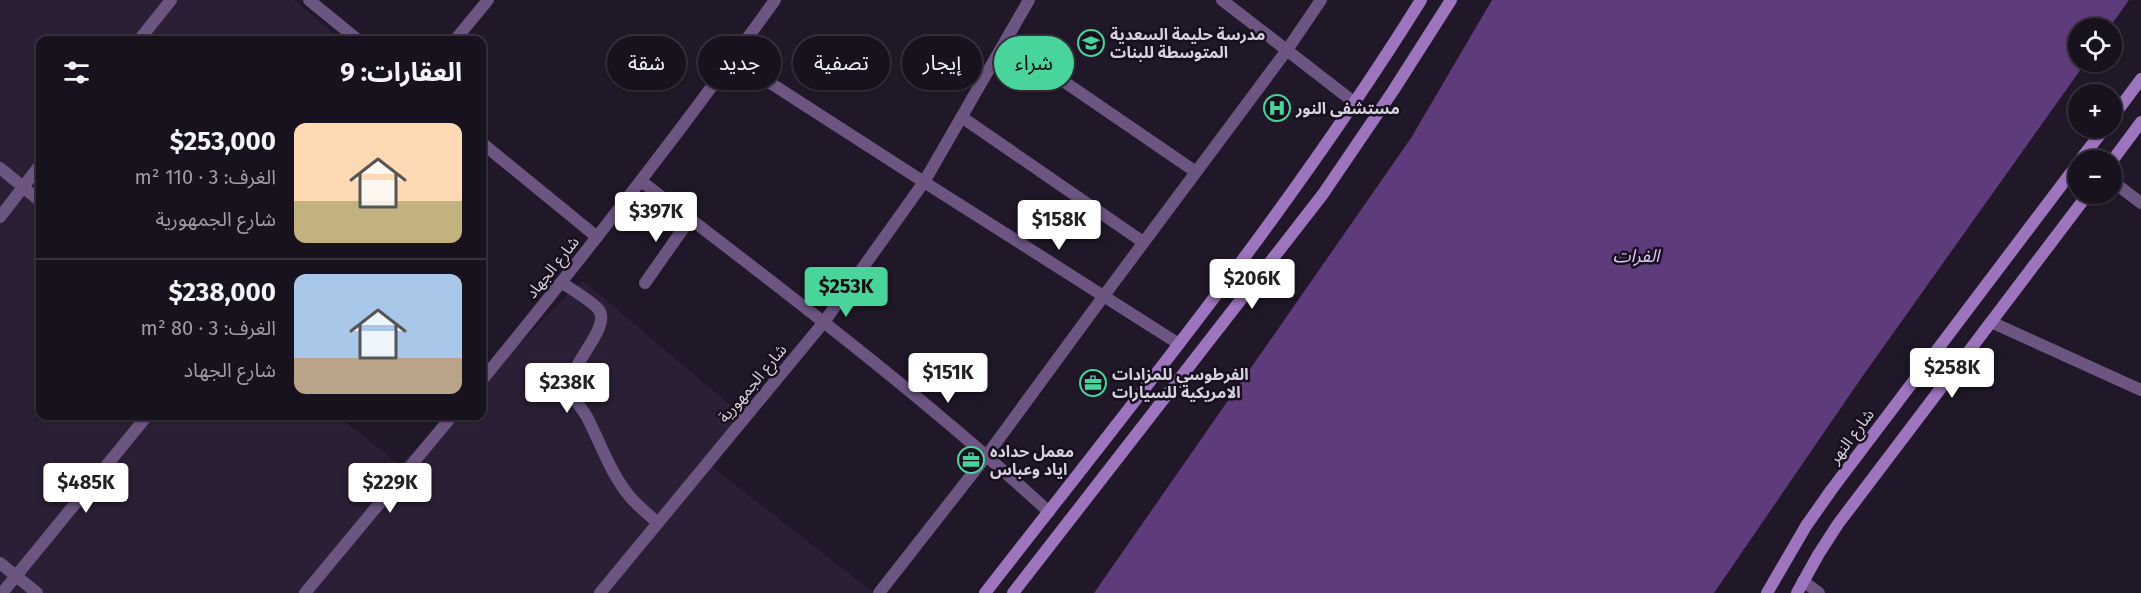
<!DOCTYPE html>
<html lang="ar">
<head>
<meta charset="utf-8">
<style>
  :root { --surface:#18111e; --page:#251f2b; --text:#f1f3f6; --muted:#9f9da4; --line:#36313c; --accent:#49d49c }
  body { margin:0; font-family:"Fira Sans","Noto Sans Arabic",sans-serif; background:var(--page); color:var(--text); direction:rtl; height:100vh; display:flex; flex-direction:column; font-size:22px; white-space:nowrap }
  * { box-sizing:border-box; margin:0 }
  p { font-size:20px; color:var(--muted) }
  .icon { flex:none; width:33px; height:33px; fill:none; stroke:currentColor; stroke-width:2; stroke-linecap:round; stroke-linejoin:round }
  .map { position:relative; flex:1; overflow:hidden; direction:ltr }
  .drawer { position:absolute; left:36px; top:36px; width:450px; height:384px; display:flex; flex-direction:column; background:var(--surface); border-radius:12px; box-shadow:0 2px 4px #0004,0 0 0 2px var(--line); direction:rtl }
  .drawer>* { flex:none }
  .banner { position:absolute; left:504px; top:36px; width:570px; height:54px; direction:rtl; display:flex; gap:12px }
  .buttons { position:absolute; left:2068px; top:18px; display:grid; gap:12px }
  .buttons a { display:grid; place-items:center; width:54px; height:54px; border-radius:50%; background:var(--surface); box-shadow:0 2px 4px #0004,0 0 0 2px var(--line); font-size:30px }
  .price { position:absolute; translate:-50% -51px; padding:0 14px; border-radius:6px; background:#fff; color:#222; font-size:20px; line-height:39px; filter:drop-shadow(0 2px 3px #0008) }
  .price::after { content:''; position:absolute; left:50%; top:36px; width:18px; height:14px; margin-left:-9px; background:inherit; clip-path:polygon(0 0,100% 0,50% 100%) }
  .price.active { background:var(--accent); color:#111 }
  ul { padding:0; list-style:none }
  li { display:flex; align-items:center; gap:18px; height:150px; padding:0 24px }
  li+li { border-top:2px solid var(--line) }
  li span { display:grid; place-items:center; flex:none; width:168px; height:120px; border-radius:12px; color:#555 }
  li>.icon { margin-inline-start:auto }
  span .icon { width:72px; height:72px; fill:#fffc; stroke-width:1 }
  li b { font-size:26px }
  h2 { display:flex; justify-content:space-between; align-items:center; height:72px; padding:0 24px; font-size:26px }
  .tag { padding:0 21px; border-radius:27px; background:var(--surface); box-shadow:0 2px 4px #0004,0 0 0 2px var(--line); font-size:21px; line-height:54px }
  .tag.active { background:var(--accent); color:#111 }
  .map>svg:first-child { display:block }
</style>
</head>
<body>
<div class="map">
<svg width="2141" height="593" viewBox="0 0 2141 593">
  <rect width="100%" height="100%" fill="#201728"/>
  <!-- built -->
  <polygon fill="#2b1f35" points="0,0 294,0 342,40 40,40 40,416 338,416 400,465 449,416 482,416 482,382 582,280 748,420 711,466 874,593 0,593"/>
  <!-- water -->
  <polygon fill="#5e3b7b" points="1492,0 2129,0 2109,28 2079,28 2079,62 2086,62 1862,377 1714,593 1094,593 1411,138"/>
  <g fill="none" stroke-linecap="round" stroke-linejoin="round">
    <!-- street -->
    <g stroke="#6d5582" stroke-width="12">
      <polyline points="309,0 358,40"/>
      <polyline points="1222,0 1355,103"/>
      <polyline points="139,40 171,0"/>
      <polyline points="455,40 488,0"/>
      <polyline points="1006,42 1196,172"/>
      <polyline points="733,59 924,182 1179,344"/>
      <polyline points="963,118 1143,242"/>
      <polyline points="482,143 597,237"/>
      <polyline points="0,168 40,201"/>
      <path d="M641,181C780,288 920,393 1049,512"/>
      <polyline points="2112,181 2141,203"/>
      <polyline points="0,217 40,165"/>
      <path d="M562,283C570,288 594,303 599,310C611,327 571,363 571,384C571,397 581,407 587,417C601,444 611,475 631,498C639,507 649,515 658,523"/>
      <polyline points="645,283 690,219"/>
      <polyline points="1991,322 2141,390"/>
      <path d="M482,380C584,256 682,130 775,0"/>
      <polyline points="0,563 37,593"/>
      <polyline points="1803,581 1819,593"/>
      <polyline points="2,593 147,416"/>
      <polyline points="305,593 452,416"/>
      <polyline points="600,593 824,322 924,182 1029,0"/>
      <polyline points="879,593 987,455 1103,297 1287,50 1321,0"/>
    </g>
    <!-- secondary -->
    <g stroke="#9c75be" stroke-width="12">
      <polyline points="2112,118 2141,79"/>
      <polyline points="2080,160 2105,128"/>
      <polyline points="2112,161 2141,122"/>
      <path d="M985,593C1136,399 1291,209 1421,0"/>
      <polyline points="1013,593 1323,194 1393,91 1451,0"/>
      <polyline points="1767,593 1806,526 1832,489 2079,162"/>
      <polyline points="1797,593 1818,555 1838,524 2088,194"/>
    </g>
  </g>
  <!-- icons -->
  <defs>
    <symbol id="school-ring" viewBox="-11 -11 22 22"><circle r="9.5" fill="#170e1e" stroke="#49d49c" stroke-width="1.5"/><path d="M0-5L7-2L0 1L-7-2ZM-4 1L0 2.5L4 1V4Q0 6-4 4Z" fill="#49d49c"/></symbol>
    <symbol id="hospital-ring" viewBox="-11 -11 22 22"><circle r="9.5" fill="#170e1e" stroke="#49d49c" stroke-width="1.5"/><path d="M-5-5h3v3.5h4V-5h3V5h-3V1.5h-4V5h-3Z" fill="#49d49c"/></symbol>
    <symbol id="office-ring" viewBox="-11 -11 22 22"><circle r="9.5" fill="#170e1e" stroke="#49d49c" stroke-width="1.5"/><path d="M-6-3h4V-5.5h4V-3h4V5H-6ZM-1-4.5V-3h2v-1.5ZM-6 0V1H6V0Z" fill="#49d49c"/></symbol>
  </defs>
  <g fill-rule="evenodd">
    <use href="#school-ring" x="1076" y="28" width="30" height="30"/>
    <use href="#hospital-ring" x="1262" y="93" width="30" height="30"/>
    <use href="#office-ring" x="1078" y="368" width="30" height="30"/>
    <use href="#office-ring" x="956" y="445" width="30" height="30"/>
  </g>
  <g text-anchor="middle" stroke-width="5" stroke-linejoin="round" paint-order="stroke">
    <!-- poi labels -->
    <g font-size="16" font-weight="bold" fill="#d8d2de" stroke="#170e1e" text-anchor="start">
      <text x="1110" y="40">مدرسة حليمة السعدية<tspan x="1110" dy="18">المتوسطة للبنات</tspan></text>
      <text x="1296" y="114">مستشفى النور</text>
      <text x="1112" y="380">الفرطوسي للمزادات<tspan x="1112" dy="18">الامريكية للسيارات</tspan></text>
      <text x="990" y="457">معمل حداده<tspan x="990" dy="18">اياد وعباس</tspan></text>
    </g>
    <!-- street labels -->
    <g font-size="16" fill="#d8d2de" stroke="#170e1e">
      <text transform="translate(552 267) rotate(-51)" y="6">شارع الجهاد</text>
      <text transform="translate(752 383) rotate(-50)" y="6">شارع الجمهورية</text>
      <text transform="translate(1851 436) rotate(-53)" y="6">شارع النهر</text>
    </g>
    <!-- water labels -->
    <g font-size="18" font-style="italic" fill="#dfc2fb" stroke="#170e1e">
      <text x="1636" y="262">الفرات</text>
    </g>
  </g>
</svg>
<div class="buttons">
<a><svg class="icon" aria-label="locate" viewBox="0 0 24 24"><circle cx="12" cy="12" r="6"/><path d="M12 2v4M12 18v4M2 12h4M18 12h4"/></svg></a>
<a>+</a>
<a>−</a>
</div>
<b class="price" style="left:656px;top:243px">$397K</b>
<b class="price" style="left:1059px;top:251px">$158K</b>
<b class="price" style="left:1252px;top:310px">$206K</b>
<b class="price active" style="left:846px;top:318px">$253K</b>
<b class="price" style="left:1952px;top:399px">$258K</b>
<b class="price" style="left:948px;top:404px">$151K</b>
<b class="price" style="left:567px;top:414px">$238K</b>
<b class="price" style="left:86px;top:514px">$485K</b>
<b class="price" style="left:390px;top:514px">$229K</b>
<div class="banner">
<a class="tag active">شراء</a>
<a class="tag">إيجار</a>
<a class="tag">تصفية</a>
<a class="tag">جديد</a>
<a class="tag">شقة</a>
</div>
<section class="drawer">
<h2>العقارات: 9<svg class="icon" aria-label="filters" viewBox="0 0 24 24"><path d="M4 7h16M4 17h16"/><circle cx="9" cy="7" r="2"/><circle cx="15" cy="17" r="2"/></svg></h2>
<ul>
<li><span style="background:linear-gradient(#ffd9b3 65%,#c2b280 0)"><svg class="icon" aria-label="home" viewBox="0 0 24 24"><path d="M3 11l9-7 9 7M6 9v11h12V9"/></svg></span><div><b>$253,000</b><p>الغرف: 3 · 110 m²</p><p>شارع الجمهورية</p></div></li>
<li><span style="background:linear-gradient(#a9c7e8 70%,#b9a48a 0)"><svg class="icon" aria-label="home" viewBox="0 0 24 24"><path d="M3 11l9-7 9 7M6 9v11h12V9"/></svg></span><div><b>$238,000</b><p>الغرف: 3 · 80 m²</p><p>شارع الجهاد</p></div></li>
</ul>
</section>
</div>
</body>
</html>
